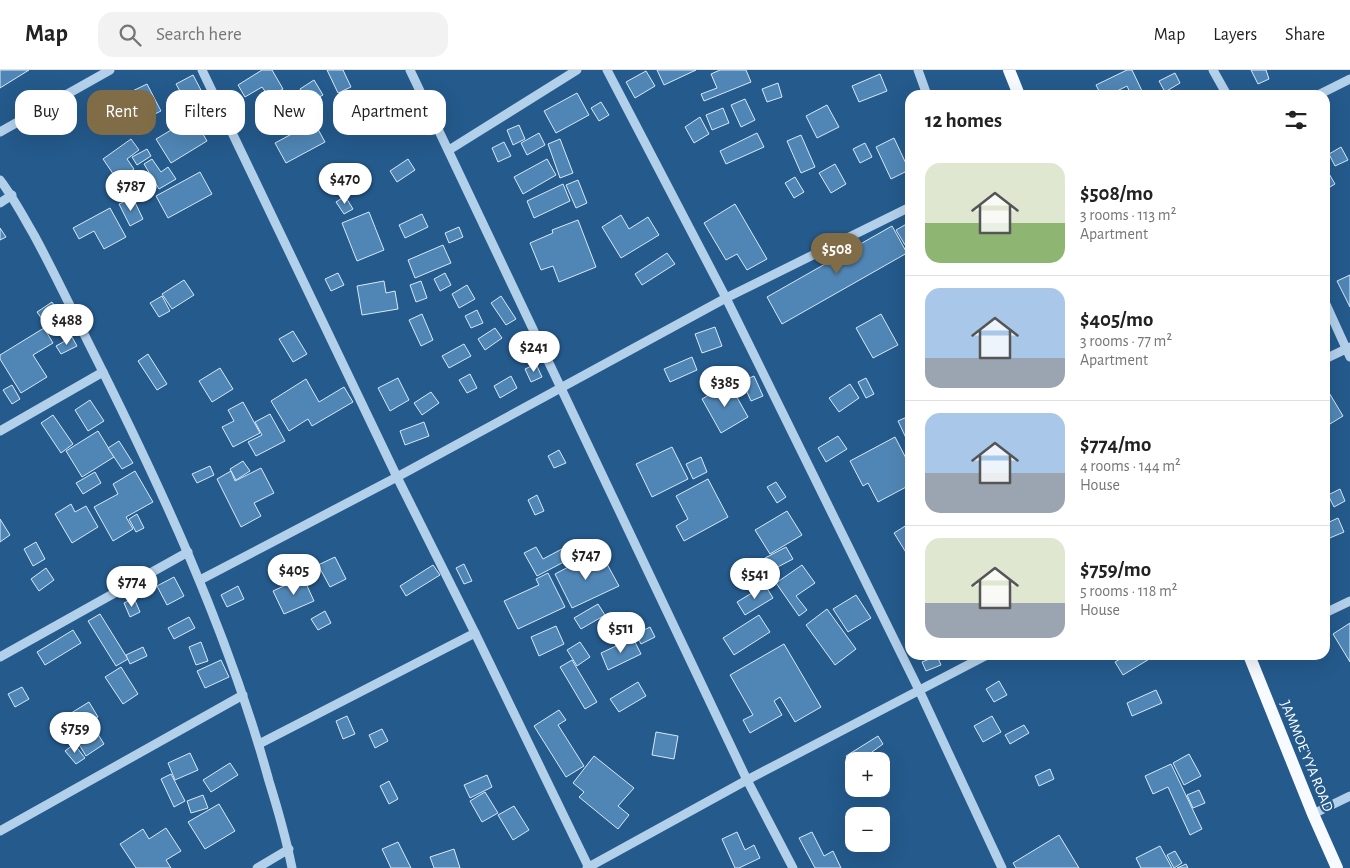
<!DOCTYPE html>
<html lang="en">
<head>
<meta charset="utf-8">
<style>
  :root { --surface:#fff; --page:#f2f2f2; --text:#222; --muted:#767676; --line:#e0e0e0; --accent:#816c48 }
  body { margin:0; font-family:"Alegreya Sans",sans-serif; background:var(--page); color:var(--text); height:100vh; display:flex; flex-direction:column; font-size:19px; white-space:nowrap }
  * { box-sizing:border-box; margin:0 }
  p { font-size:16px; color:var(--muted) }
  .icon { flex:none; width:28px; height:28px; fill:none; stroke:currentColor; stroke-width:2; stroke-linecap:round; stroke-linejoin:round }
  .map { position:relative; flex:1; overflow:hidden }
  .details { position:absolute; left:905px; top:20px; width:425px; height:570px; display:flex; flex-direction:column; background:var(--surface); border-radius:15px; box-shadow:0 5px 20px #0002 }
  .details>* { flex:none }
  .top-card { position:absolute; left:15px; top:20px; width:475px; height:45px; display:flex; gap:10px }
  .fabs { position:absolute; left:845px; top:682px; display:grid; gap:10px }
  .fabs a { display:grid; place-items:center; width:45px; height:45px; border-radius:10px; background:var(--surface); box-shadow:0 5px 20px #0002; font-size:25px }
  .price { position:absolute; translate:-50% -42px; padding:0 11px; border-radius:18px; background:#fff; color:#222; font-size:16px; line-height:32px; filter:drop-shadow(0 1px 2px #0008) }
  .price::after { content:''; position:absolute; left:50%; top:30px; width:15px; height:11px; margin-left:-8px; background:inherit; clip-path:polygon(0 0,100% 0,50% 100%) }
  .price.on { background:var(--accent); color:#fff }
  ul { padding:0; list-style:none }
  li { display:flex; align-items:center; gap:15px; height:125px; padding:0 20px }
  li+li { border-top:1px solid var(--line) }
  li span { display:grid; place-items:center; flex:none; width:140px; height:100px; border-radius:15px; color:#555 }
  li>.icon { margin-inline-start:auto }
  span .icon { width:60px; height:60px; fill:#fffc; stroke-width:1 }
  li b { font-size:21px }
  h2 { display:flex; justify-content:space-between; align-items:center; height:60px; padding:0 20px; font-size:21px }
  .pill { padding:0 18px; border-radius:15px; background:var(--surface); box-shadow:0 5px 20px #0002; font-size:18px; line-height:45px }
  .pill.on { background:var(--accent); color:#fff }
  header { display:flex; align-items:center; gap:30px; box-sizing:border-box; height:70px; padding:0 25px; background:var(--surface); border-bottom:1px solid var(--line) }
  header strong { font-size:24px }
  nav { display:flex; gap:28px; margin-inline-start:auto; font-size:18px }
  .search { width:350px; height:45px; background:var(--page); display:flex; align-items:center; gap:12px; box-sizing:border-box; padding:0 18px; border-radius:15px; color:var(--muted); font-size:19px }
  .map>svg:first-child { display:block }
</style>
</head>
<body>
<header>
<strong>Map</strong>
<div class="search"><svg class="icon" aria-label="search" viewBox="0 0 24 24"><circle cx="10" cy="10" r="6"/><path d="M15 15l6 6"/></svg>Search here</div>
<nav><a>Map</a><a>Layers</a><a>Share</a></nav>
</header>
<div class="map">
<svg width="1350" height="798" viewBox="0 0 1350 798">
  <rect width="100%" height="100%" fill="#245a8c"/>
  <!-- building -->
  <g fill="#5086b5" stroke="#d7e9f8">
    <polygon points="0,0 29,0 0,18"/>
    <polygon points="262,0 272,0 283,19 269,27 262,17 245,27 238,15"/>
    <polygon points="327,0 343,0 351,17 338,23"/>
    <polygon points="657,0 696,0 664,15"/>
    <polygon points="720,0 746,0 751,12 704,31 701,24 717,18 711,4"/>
    <polygon points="1127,0 1132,0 1142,21 1131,25 1127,16 1111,24 1112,25 1101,25 1096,15"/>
    <polygon points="1251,0 1266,0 1269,9 1258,14"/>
    <polygon points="646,1 655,16 635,28 626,12"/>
    <polygon points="1175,3 1180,13 1165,22 1159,11"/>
    <polygon points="880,4 887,21 859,32 852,16"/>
    <polygon points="193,5 203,24 186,32 176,14"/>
    <polygon points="314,10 323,25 308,33 300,19"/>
    <polygon points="778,13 782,27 767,32 762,19"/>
    <polygon points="147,14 161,41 130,56 116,29"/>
    <polygon points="577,23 589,45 556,63 544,41"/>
    <polygon points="745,29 755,50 741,57 731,35"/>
    <polygon points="601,32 609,45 599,51 591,38"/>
    <polygon points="827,35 839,57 817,68 806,46"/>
    <polygon points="723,38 729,53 712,60 706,45"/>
    <polygon points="193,47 207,71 171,93 156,69"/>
    <polygon points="700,47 709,64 694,73 685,57"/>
    <polygon points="314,52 325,72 286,93 275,73"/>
    <polygon points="519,55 525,69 513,75 507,60"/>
    <polygon points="539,63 545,75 527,85 521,73"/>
    <polygon points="757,63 764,77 726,94 720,81"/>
    <polygon points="801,65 815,97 801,103 787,71"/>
    <polygon points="894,68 909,100 891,109 876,77"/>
    <polygon points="131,69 139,80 127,89 134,99 118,111 103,89"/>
    <polygon points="560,69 573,103 560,108 548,74"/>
    <polygon points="504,72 511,86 498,92 492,78"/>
    <polygon points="865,73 872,87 860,93 853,79"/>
    <polygon points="1341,77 1348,90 1335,96 1329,84"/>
    <polygon points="147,79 151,86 137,95 132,87"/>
    <polygon points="152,89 161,102 168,97 176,109 159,119 144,94"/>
    <polygon points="408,89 415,100 397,112 390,101"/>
    <polygon points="547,89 556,105 523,124 514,107"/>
    <polygon points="835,94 846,114 831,123 819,103"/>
    <polygon points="200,102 212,124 168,148 156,126"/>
    <polygon points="1328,102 1335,114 1325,120 1325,104"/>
    <polygon points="795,107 804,122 794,128 785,113"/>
    <polygon points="578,110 587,133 576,138 566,115"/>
    <polygon points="563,114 570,131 534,148 527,131"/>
    <polygon points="345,126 353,139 344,144 336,132"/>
    <polygon points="133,128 143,149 130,156 119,134"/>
    <polygon points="735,134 767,189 747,200 737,184 726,190 704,153"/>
    <polygon points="110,138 126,167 104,179 94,161 79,169 73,158"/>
    <polygon points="369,142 384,180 357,191 342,153"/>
    <polygon points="422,144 428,157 405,168 399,155"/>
    <polygon points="621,145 629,159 648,147 659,165 621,188 602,157"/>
    <polygon points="578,150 596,197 559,212 553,196 541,200 530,173 553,163 552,160"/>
    <polygon points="910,152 910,172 905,175 896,160"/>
    <polygon points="892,156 907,183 782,254 767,227"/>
    <polygon points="459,157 463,167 449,173 445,163"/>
    <polygon points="0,158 6,167 0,170"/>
    <polygon points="443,175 451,193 415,208 408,190"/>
    <polygon points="667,183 675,194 642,215 635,204"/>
    <polygon points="338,203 344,215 331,221 325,209"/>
    <polygon points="445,203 451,215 440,221 434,209"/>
    <polygon points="1350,205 1350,237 1337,211"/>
    <polygon points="184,210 194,225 172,239 162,224"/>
    <polygon points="384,211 386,223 395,221 398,239 362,245 357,216"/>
    <polygon points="421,211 427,228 416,232 410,215"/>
    <polygon points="467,215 475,229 459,238 452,224"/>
    <polygon points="162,226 170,241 159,247 150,233"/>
    <polygon points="501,226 516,249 506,255 491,233"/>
    <polygon points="52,232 65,252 51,262 37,242"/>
    <polygon points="477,240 483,253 471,258 465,246"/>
    <polygon points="422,244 433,270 421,276 409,250"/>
    <polygon points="881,244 898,275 873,288 856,258"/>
    <polygon points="715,257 722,276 702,283 695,264"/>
    <polygon points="44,258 53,273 33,285 47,307 21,323 0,289 0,285"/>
    <polygon points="495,258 502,268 485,280 478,269"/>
    <polygon points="293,261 307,284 293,292 279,269"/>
    <polygon points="72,267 77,276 61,284 56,276"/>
    <polygon points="464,274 471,286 449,298 442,286"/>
    <polygon points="148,284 167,314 157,320 138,291"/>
    <polygon points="692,287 697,300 670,312 664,299"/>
    <polygon points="536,294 542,307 531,312 525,299"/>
    <polygon points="220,298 233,319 212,332 199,311"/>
    <polygon points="470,304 477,318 467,323 459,310"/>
    <polygon points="511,306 517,318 500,328 494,316"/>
    <polygon points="754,306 763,326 751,331 742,311"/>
    <polygon points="398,308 409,330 390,341 378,318"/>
    <polygon points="866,308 874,324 866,328 858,312"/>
    <polygon points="306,309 319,332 344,317 353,332 312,356 308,349 289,361 271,331"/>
    <polygon points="729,313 748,347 721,363 702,329"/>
    <polygon points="850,314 859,328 839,342 829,328"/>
    <polygon points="12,315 20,329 12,334 3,320"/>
    <polygon points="1325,316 1343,346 1325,357"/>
    <polygon points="431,322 439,333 422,345 414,333"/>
    <polygon points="90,330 104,351 88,361 75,340"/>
    <polygon points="243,332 260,363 233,377 222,357 234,351 228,340"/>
    <polygon points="270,344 285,371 256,386 248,372 262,365 255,352"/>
    <polygon points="53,345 73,374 61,383 41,353"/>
    <polygon points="909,346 910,366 906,368 898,351"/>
    <polygon points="424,352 429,366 405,375 400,361"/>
    <polygon points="98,361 114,387 82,407 66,381"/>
    <polygon points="838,366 847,379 826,392 818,378"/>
    <polygon points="895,367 910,396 910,421 908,416 878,432 868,413 863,416 850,391"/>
    <polygon points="119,371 133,393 122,399 108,378"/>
    <polygon points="672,377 688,409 652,427 636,394"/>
    <polygon points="559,380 566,393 554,398 548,386"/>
    <polygon points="701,387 707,402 693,409 686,394"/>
    <polygon points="243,391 250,401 236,410 230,399"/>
    <polygon points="210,396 214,405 197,413 192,404"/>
    <polygon points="261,398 274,423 254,433 261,446 241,457 217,409 231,401 235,411"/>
    <polygon points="135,401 153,432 126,447 133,459 113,471 94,437 118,424 113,414"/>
    <polygon points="95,402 101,413 83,424 76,413"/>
    <polygon points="708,409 728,447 684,471 676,456 688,449 676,426"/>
    <polygon points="776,412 786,427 777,433 767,417"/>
    <polygon points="1340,419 1345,431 1334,437 1328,425"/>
    <polygon points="537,425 544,441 535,445 528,430"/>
    <polygon points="71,434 75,442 86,436 98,457 72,473 55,444"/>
    <polygon points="787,441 802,465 770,484 755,460"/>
    <polygon points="137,444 144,458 136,462 129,449"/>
    <polygon points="1338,448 1344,462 1325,470 1325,454"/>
    <polygon points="0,449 10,465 0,472"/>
    <polygon points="910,453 910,489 894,463"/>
    <polygon points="36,472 45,489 33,496 24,479"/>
    <polygon points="575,472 581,483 537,506 524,483 536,477 543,489"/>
    <polygon points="786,477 793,489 772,500 765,488"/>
    <polygon points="591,485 598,498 607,494 619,516 572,538 555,504"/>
    <polygon points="335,487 346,509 330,517 318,495"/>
    <polygon points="464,494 472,511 464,514 456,498"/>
    <polygon points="433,495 440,505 406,526 400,516"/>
    <polygon points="802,495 815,513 796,526 807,540 799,546 776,513"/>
    <polygon points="46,498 54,510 39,521 31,509"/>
    <polygon points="548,503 565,537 518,559 504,531 539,515 536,509"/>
    <polygon points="174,507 184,526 167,535 157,516"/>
    <polygon points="303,507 314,531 284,544 273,521"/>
    <polygon points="765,515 773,528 745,545 737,532"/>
    <polygon points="238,516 244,529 227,537 221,525"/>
    <polygon points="856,525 871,548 848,562 833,539"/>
    <polygon points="134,528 140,542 130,547 124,533"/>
    <polygon points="598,534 605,545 581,559 574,548"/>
    <polygon points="827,539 856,579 835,595 806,555"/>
    <polygon points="325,541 331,553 318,560 311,549"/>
    <polygon points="100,544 128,589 116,596 88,551"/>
    <polygon points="759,545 770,562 734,585 723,568"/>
    <polygon points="189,547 195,558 174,569 168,558"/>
    <polygon points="1350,553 1350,592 1333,564"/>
    <polygon points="556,556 564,574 539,586 531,567"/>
    <polygon points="650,557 655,567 641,574 636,564"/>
    <polygon points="73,560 81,573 45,595 37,582"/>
    <polygon points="633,568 641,584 608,600 601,583"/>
    <polygon points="201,572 208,591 196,595 189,577"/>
    <polygon points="580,572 590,587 577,596 567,580"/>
    <polygon points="784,574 821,637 795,652 780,627 774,631 782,645 750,663 743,650 753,645 730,605"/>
    <polygon points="143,577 147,586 130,594 126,585"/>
    <polygon points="1127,585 1156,585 1123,605 1115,592"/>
    <polygon points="937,586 941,595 926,601 922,592"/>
    <polygon points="221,590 229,607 205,618 197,601"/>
    <polygon points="572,590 597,632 585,639 560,597"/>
    <polygon points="121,597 138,624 123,634 105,607"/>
    <polygon points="999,611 1007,625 994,632 986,619"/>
    <polygon points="638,612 646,626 619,642 610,629"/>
    <polygon points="22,617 29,629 15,637 8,624"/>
    <polygon points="1156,620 1162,633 1132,646 1127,633"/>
    <polygon points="89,632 98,647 90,651 104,674 86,686 63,648"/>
    <polygon points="559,640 566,650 558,655 584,696 566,707 534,656"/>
    <polygon points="347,646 355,664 343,669 336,651"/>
    <polygon points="992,646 1001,662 983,672 974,656"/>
    <polygon points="1024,655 1029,663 1010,674 1005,665"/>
    <polygon points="382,659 388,671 375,678 369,665"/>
    <polygon points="656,662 678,666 674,689 652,685"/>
    <polygon points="878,666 883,674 872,682 878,691 854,691 854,699 846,686"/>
    <polygon points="74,674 85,688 76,694 65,681"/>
    <polygon points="190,683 198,700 175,710 168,693"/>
    <polygon points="1189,684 1201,706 1184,715 1173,693"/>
    <polygon points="594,686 634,718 618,736 629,745 618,759 579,727 584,722 573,713"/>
    <polygon points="230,693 238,705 211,722 203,710"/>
    <polygon points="1171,694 1202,759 1190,765 1168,717 1153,724 1145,706"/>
    <polygon points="1050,699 1054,709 1039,716 1035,706"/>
    <polygon points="171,704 185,731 174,737 161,709"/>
    <polygon points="487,705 492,717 470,728 464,715"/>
    <polygon points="389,711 398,729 389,734 380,716"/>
    <polygon points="1199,720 1205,733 1193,738 1187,725"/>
    <polygon points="485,722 498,743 482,752 470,731"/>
    <polygon points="203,725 208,738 191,743 187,731"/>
    <polygon points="219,734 235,761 205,779 188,752"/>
    <polygon points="514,736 529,760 513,770 498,745"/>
    <polygon points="166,758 181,781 166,790 171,798 136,798 120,774 143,759 149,769"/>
    <polygon points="737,762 745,780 754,775 760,788 739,798 735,798 722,769"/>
    <polygon points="812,762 824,786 833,781 841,798 815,798 799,768"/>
    <polygon points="1059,765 1079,798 1016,798 1013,793"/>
    <polygon points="398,772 411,798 391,798 382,779"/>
    <polygon points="1160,776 1172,798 1141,798 1136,788"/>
    <polygon points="454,779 460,798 434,798 430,787"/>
    <polygon points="1175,781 1182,793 1174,798 1167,785"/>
    <polygon points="1186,794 1188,798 1177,798"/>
  </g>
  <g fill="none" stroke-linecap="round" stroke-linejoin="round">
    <!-- minor -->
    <g stroke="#b3d0eb" stroke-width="9">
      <polyline points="202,0 397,407 475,563 589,798"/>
      <polyline points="410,0 747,710 793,798"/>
      <polyline points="607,0 726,228 919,620 1002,798"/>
      <polyline points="918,0 927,25"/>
      <polyline points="1213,0 1227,25"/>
      <polyline points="1318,25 1350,9"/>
      <polyline points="0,62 110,0"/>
      <polyline points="449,80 577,0"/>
      <path d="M0,110C13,127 23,146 34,165C53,200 70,236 88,272C159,413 227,558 269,711C278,740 286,768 292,798"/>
      <polyline points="0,133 12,125"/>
      <polyline points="1325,232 1350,287"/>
      <polyline points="1325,289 1350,277"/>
      <polyline points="0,361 103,302"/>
      <polyline points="200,510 397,407 726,228 910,137"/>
      <polyline points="1325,543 1350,531"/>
      <polyline points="0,587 188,482"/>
      <polyline points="259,674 475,563"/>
      <polyline points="1313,744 1350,726"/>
      <polyline points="0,761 243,625"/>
      <polyline points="257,798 289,779"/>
      <polyline points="587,798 747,710 987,585"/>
    </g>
    <!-- major -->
    <g stroke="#f7fafe" stroke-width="12">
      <polyline points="1009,0 1019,25"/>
      <polyline points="1249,585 1313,744 1337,798"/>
    </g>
  </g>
  <g text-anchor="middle" stroke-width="4.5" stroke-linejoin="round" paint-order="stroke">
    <!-- street labels -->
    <g font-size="15" fill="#fff" stroke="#245a8c">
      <text transform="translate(1307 686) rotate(68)" y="5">JAMMOE'YYA ROAD</text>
    </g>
  </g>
</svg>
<div class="fabs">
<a>+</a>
<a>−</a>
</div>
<b class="price" style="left:345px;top:135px">$470</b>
<b class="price" style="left:131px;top:142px">$787</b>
<b class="price on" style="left:837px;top:205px">$508</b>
<b class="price" style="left:67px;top:276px">$488</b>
<b class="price" style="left:534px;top:303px">$241</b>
<b class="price" style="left:725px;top:338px">$385</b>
<b class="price" style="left:586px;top:511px">$747</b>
<b class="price" style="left:294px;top:526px">$405</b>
<b class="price" style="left:755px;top:530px">$541</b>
<b class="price" style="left:132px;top:538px">$774</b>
<b class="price" style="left:621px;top:584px">$511</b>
<b class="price" style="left:75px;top:684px">$759</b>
<div class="top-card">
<a class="pill">Buy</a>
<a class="pill on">Rent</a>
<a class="pill">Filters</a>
<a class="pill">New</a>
<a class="pill">Apartment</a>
</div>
<section class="details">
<h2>12 homes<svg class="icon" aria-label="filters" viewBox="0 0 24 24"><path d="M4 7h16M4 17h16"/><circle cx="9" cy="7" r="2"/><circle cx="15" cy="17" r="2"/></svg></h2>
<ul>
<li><span style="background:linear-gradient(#dfe7d0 60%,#8fb573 0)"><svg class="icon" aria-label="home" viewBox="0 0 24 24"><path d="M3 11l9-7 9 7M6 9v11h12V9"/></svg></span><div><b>$508/mo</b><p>3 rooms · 113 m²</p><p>Apartment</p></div></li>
<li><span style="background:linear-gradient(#a9c7e8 70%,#9aa5b1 0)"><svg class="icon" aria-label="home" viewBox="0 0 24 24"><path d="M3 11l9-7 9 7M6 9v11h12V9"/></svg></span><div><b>$405/mo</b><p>3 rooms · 77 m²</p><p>Apartment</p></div></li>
<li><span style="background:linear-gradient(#a9c7e8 60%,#9aa5b1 0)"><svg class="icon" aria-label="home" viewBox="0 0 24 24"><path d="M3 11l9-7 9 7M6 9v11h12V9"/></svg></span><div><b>$774/mo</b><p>4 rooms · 144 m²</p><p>House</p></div></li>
<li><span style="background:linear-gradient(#dfe7d0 65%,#9aa5b1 0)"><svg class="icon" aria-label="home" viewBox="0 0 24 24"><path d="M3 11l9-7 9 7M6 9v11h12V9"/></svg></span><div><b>$759/mo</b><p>5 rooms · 118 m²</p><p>House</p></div></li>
</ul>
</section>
</div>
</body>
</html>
